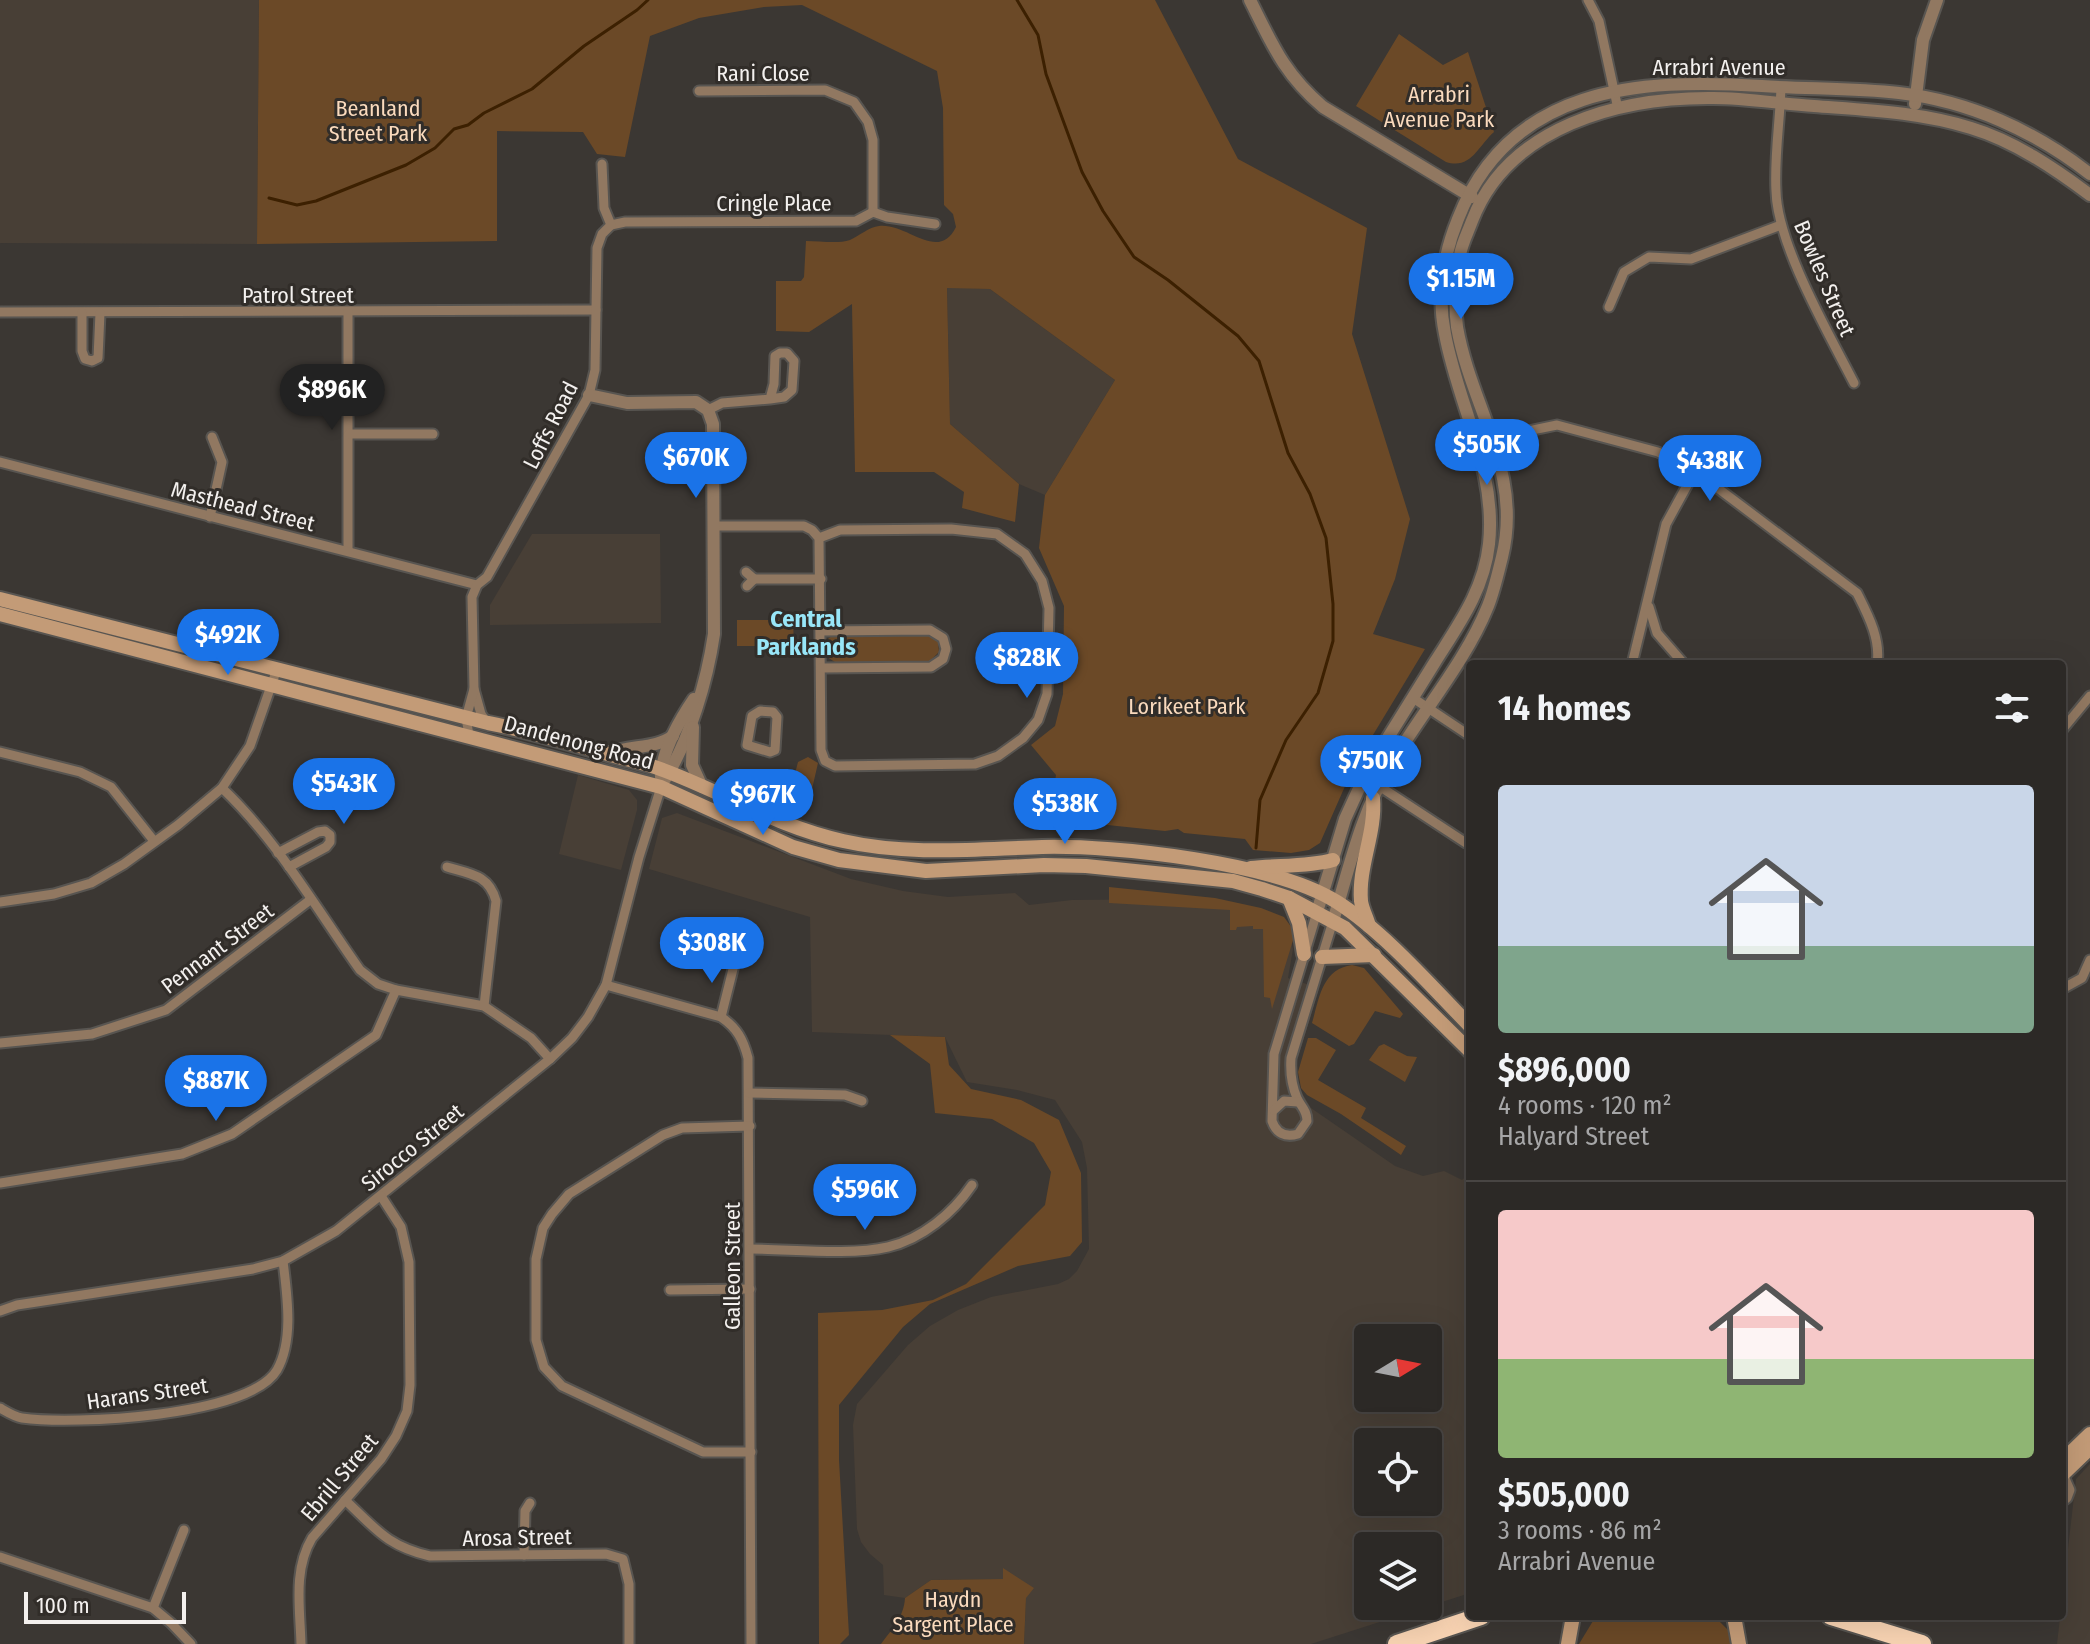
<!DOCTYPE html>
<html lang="en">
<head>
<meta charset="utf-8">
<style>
  :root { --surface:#2c2926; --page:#34312e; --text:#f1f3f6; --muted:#a6a6a7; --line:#484543; --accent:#1a73e8 }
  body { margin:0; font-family:"Fira Sans Condensed",sans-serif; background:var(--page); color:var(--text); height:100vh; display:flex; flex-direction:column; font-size:30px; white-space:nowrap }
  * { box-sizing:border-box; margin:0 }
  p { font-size:26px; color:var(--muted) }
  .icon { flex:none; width:44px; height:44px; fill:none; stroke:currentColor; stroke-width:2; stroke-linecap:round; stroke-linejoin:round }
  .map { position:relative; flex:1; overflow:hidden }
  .side { position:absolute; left:1466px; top:660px; width:600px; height:960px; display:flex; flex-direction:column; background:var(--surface); border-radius:8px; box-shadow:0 8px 32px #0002,0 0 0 2px var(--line) }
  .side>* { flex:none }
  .needle { width:52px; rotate:80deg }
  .tools { position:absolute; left:1354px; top:1324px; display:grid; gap:16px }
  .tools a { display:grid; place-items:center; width:88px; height:88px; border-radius:8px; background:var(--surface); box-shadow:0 8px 32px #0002,0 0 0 2px var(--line); font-size:40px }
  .scale { position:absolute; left:24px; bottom:20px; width:162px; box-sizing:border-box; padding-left:8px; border:4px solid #f3f0ee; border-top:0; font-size:22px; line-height:28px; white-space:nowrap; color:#f3f0ee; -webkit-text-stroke:6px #312d29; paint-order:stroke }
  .price { position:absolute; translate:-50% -68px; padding:0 18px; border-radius:28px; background:var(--accent); color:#fff; font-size:26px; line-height:52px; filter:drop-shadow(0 2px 4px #0008) }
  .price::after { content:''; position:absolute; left:50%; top:48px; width:24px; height:18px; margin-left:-12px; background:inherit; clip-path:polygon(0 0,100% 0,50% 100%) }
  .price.current { background:#222; color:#fff }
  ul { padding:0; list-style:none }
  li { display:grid; align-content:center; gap:16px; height:424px; padding:0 32px }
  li+li { border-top:2px solid var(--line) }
  li span { display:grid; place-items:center; height:248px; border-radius:8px; color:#555 }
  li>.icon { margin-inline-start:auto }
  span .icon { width:144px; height:144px; fill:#fffc; stroke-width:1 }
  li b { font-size:34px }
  h2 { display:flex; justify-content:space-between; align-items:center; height:96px; padding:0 32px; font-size:34px }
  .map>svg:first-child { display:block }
</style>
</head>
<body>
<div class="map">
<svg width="2090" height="1644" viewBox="0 0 2090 1644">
  <rect width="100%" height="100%" fill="#3b3733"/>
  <!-- built -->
  <g fill="#483f36" fill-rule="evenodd">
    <polygon points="0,0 259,0 257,244 0,243"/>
    <polygon points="947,287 990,289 1115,380 1045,495 1019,484 950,424"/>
    <polygon points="532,534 660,534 661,623 490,625 490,605"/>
    <polygon points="578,775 629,790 637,800 637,810 621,870 559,854"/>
    <path d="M677,813L851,879L903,891L948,897L1015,893L1029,905L1072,900L1187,899L1262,913L1288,928L1293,949L1288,978L1319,988L1295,1067L1296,1083L1311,1108L1395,1166L1423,1176L1444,1171L1462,1180L1470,1173V1593L1311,1644H1024L1026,1598L1016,1579L931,1580L905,1598L884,1595L883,1565L870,1554L861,1542L857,1529L853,1425L857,1404L908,1345L930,1326L958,1310L991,1297L1058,1284L1069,1279L1077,1271L1089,1249L1087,1168L1082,1142L1055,1100L1017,1090L967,1082L945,1037L812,1032L810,917L649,869L662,818ZM1368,1338H1428V1398H1368ZM1368,1442H1428V1502H1368ZM1368,1546H1428V1606H1368Z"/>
    <polygon points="2090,1464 2090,1644 2057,1644 2076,1479"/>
  </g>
  <!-- green -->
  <g fill="#6b4927">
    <path d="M259,0H1155L1238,159L1367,228L1352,334L1410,519L1395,579L1373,634L1425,649L1353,768L1320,843L1309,850L1291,853L1253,850L1245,839L1184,833L1178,829L1165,831L1069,821L1055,781L1056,775L1031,745L1055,726L1063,694L1064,606L1039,548L1045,495L1115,380L990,289L947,288L950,424L1019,484L1015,522L962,508L964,492L934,472H855L852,304L809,332L776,331V281H801L804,277L806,241C820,241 838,244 850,240C859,236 869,227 879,226C908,223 938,263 956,227L953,214L944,205L943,108L937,71L802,5L764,7L699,18L650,36L625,157L597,154L583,132L497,131V241L257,244Z"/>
    <path d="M1399,34L1443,65L1468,52L1494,132C1478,146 1471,170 1446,162L1356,106Z"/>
    <polygon points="737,620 793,620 794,646 737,646"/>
    <path d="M834,635H929L938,641L939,652L929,662H835L827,657C824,648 824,639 834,635Z"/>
    <polygon points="808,757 818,763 807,811 782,799 791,789 798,762"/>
    <polygon points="1109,887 1215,898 1261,908 1284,917 1292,928 1294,937 1272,1009 1270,998 1264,997 1263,929 1253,929 1253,926 1237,927 1236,930 1230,930 1230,910 1109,903"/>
    <path d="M1352,965L1364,968L1403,1014L1400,1018L1375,1011L1354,1044L1349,1046L1312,1023C1319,999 1322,969 1352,965Z"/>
    <polygon points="890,1035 945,1037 949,1065 971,1089 1021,1100 1059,1120 1081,1173 1082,1242 1070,1256 1018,1266 930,1304 903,1327 839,1405 839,1460 849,1635 840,1644 819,1644 818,1313 882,1310 933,1300 966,1284 1045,1205 1051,1172 1034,1143 992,1119 935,1113 930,1064"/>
    <polygon points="1308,1038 1316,1038 1336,1050 1318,1080 1366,1108 1361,1118 1406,1146 1401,1155 1341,1114 1307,1095 1301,1088 1298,1072"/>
    <polygon points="1384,1044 1407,1056 1417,1057 1405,1082 1369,1060 1379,1046"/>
    <path d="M1003,1568L1034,1588L1026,1598L1024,1644H881C892,1629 904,1617 905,1598L931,1580L1003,1579Z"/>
    <polygon points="1596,1616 1714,1616 1730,1632 1735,1644 1579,1644"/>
  </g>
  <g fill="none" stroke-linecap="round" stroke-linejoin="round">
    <!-- stream -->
    <g stroke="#3c2001" stroke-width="3">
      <polyline points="1017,0 1038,35 1046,74 1082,172 1103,211 1134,257 1168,280 1238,336 1259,361 1288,453 1310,494 1326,538 1333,604 1333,641 1318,693 1286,740 1260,800 1256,848"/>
      <polyline points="269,198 297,205 316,201 406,165 435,148 454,129 468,125 484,113 532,89 584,46 637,10 648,0"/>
    </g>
    <defs>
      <g id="minor">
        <polyline points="1588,0 1599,21 1618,109"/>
        <path d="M1781,87C1780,121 1774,157 1776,191C1777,244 1829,334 1854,383"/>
        <polyline points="699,91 825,90 854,102 868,122 873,140 873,212"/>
        <polyline points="611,225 625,222 856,221 873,212 887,217 935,224"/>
        <polyline points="1609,307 1624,272 1649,257 1691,259 1781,225"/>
        <polyline points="0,312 596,310"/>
        <polyline points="348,312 348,551"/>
        <polyline points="82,313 82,351 85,359 92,361 98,358 100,313"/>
        <polyline points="708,410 722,403 770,399 774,384 775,356 780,353 787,353 794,361 792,390 784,397 770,399"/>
        <polyline points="349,434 433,434"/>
        <path d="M1477,446L1518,433L1557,425L1658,452L1695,471L1857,593C1868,615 1881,639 1877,664"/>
        <polyline points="0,462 477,585"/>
        <polyline points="210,517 222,462 212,437"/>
        <polyline points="714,526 804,526 812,530 819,538 840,530 951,529 997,534 1025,554 1042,581 1049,608 1047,694 1038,720 1023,738 998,756 975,764 835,766 825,761 821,750 819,538"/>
        <polyline points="746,572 754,579 747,586"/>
        <polyline points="754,579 821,579"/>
        <polyline points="1649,607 1657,633 1684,664"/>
        <polyline points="1632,664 1666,524 1695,471"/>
        <polyline points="821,668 931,667 943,659 946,649 943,638 930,630 821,631"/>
        <polyline points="474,689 481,714 487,723"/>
        <polyline points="1413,698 1470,736"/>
        <polygon points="760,711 773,712 777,717 775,750 770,752 747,745 752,716"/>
        <polyline points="2062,730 2090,696"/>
        <polyline points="469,735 466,718 474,689 472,597 477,585 487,577 589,395 595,370 597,248 602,234 611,225 604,208 602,164"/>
        <polyline points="0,752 80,772 111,787 154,841"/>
        <polyline points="1379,786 1466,843"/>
        <path d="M222,788C277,840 316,908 360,970L378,984L396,990L484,1006L531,1038L550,1059"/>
        <polyline points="278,853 318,832 325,831 330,835 330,842 326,847 289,867"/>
        <path d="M447,867C471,874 489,875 496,901L484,1006"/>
        <polyline points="0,902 54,894 91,883 124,864 178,825 222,788 250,746 277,669"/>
        <path d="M1317,912L1274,1054L1272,1121C1276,1133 1285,1138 1298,1134L1307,1121C1307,1110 1301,1107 1297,1098C1291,1084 1290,1072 1291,1058L1333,921"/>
        <path d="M606,985L721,1017C737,1028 743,1039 748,1058L751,1644"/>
        <polyline points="2062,989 2082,978 2090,960"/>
        <polyline points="721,1017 735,961"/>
        <polyline points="0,1043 92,1034 166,1010 310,900"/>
        <polyline points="749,1093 845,1095 862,1101"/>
        <polyline points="1274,1110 1284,1101 1298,1102"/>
        <polyline points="750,1126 682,1128 663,1135 569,1194 552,1214 543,1228 536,1259 536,1340 544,1367 562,1386 703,1452 751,1452"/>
        <polyline points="0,1183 182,1154 232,1134 376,1035 396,990"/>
        <path d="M750,1249C791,1249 849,1256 888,1247C922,1239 953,1213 972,1185"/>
        <polyline points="670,1290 750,1289"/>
        <polyline points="0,1311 17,1305 253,1269 283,1261 336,1231 550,1059 572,1038 588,1017 606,985 639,857 661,787"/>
        <path d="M0,1408C7,1412 15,1417 22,1418C73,1425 249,1417 277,1370C294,1340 287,1295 283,1261"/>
        <path d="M345,1500C376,1529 387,1546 430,1556L606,1554L623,1559L629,1584V1644"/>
        <polyline points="2062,1502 2067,1498 2070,1490 2063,1474"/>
        <polyline points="524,1555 525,1511 530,1503"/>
        <polyline points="0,1557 153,1608 171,1623 191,1644"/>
        <polyline points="153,1608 184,1530"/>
        <path d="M301,1644C300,1608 293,1570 312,1538L381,1459L396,1436L407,1411L410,1385L409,1262L401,1227L381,1196"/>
      </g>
      <g id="tertiary">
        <path d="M1250,0C1272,44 1284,74 1323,107L1472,197"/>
        <polyline points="1915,104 1923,40 1937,0"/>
        <path d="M589,395L627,403L696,402L708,410L713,424L714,634C707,681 690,739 665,779"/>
        <polyline points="693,727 692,765 702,787"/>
        <path d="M608,754C630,745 656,749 673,736"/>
        <path d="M661,777C662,750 679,721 694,699"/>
        <path d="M1317,912L1345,819L1366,773C1389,736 1412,699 1435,662C1459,624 1484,590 1489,544C1497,470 1458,405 1445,334C1437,295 1443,256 1458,219C1509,87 1638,78 1762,86C1807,89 1854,88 1899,93C1969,101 2035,131 2090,174"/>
        <path d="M1333,921C1349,869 1361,813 1390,766C1421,713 1465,663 1488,606C1494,591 1498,573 1502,557C1523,472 1471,407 1457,327C1454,303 1456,278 1460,255C1462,243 1468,232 1472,221C1508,126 1621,97 1713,98C1747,98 1781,104 1814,106C1866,110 1920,112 1971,128C2014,141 2054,168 2090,195"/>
      </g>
      <g id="secondary">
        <path d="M0,599L488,723C530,731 570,743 611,755C628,760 646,763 663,770C725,793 778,827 843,841C909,856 975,849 1042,847C1116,845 1276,863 1337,902C1384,932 1431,986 1470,1026"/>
        <polyline points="0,614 661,787 793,847 839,860 926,871 1044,865 1086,866 1233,881 1262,889 1289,898 1345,928 1470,1051"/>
        <path d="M1251,868C1278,865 1308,867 1333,860"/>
        <polyline points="1289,898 1299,923 1304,954"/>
        <path d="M1369,926C1367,918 1362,909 1361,901C1358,866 1376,833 1373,798"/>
        <polyline points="1322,957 1374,955"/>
        <polyline points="2062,1461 2090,1434"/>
        <polyline points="2062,1475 2090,1448"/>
        <polyline points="1734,1616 1739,1644"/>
        <polyline points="1568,1644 1573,1616"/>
      </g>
      <g id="motorway">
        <polyline points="1831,1616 1922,1644"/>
        <polyline points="1397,1644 1481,1616"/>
      </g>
    </defs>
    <!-- minor casing -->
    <use href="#minor" stroke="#585551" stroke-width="13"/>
    <!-- tertiary casing -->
    <use href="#tertiary" stroke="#585551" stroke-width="16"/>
    <!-- secondary casing -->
    <use href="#secondary" stroke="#585551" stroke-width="18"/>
    <!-- motorway casing -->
    <use href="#motorway" stroke="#585551" stroke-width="22"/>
    <!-- minor -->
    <use href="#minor" stroke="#917861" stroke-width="9"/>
    <!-- tertiary -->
    <use href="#tertiary" stroke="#917861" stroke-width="12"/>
    <!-- secondary -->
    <use href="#secondary" stroke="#c39b77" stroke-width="14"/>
    <!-- motorway -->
    <use href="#motorway" stroke="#fad5b4" stroke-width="18"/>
  </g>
  <g text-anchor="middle" stroke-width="6" stroke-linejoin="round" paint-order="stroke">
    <!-- street labels -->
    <g font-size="22" fill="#f3f0ee" stroke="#312d29">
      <text x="1719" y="75">Arrabri Avenue</text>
      <text x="763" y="81">Rani Close</text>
      <text x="774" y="211">Cringle Place</text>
      <text transform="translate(1825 278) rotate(67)" y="8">Bowles Street</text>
      <text x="298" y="303">Patrol Street</text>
      <text transform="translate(550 425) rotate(-63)" y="8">Loffs Road</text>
      <text transform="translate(243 506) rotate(14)" y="8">Masthead Street</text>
      <text transform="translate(579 742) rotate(15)" y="8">Dandenong Road</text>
      <text transform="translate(217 948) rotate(-37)" y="8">Pennant Street</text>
      <text transform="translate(412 1147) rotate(-39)" y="8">Sirocco Street</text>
      <text transform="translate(732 1266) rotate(-90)" y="8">Galleon Street</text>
      <text transform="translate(147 1393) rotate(-8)" y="8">Harans Street</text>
      <text transform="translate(339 1477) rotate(-50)" y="8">Ebrill Street</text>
      <text transform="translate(517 1537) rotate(-1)" y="8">Arosa Street</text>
    </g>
    <!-- park labels -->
    <g font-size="22" fill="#fadabd" stroke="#312d29">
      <text x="1439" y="102">Arrabri<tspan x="1439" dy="25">Avenue Park</tspan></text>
      <text x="378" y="116">Beanland<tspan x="378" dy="25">Street Park</tspan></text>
      <text x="1187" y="714">Lorikeet Park</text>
      <text x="953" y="1607">Haydn<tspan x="953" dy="25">Sargent Place</tspan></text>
    </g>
    <!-- neighbourhood labels -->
    <g font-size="24" font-weight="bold" fill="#98e6f8" stroke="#312d29">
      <text x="806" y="627">Central<tspan x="806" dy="28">Parklands</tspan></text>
    </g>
  </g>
</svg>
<div class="tools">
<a><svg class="needle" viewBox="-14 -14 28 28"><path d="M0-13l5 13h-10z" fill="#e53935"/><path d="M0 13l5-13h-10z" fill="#a6a6a7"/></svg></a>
<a><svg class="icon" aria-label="locate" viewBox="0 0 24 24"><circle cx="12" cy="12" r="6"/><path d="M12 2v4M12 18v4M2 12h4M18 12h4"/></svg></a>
<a><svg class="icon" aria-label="layers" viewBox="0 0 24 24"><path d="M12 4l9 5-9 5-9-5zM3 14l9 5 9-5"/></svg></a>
</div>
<div class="scale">100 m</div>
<b class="price" style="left:1461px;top:321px">$1.15M</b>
<b class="price current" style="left:332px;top:432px">$896K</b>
<b class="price" style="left:1487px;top:487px">$505K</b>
<b class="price" style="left:696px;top:500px">$670K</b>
<b class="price" style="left:1710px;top:503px">$438K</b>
<b class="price" style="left:228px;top:677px">$492K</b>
<b class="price" style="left:1027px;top:700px">$828K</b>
<b class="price" style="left:1371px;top:803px">$750K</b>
<b class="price" style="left:344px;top:826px">$543K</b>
<b class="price" style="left:763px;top:837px">$967K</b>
<b class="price" style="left:1065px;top:846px">$538K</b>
<b class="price" style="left:712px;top:985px">$308K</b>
<b class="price" style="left:216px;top:1123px">$887K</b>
<b class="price" style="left:865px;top:1232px">$596K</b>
<section class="side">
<h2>14 homes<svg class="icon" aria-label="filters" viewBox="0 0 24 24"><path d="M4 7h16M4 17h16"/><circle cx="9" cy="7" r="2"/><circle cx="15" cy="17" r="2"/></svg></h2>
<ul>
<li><span style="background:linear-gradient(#c9d6e8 65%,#7fa58c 0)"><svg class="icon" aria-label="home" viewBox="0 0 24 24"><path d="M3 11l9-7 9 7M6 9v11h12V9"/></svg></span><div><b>$896,000</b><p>4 rooms · 120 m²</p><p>Halyard Street</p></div></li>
<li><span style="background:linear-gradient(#f6c9c9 60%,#8fb573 0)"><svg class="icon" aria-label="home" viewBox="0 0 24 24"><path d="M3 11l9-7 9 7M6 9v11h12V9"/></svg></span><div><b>$505,000</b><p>3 rooms · 86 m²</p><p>Arrabri Avenue</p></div></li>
</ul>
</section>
</div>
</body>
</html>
